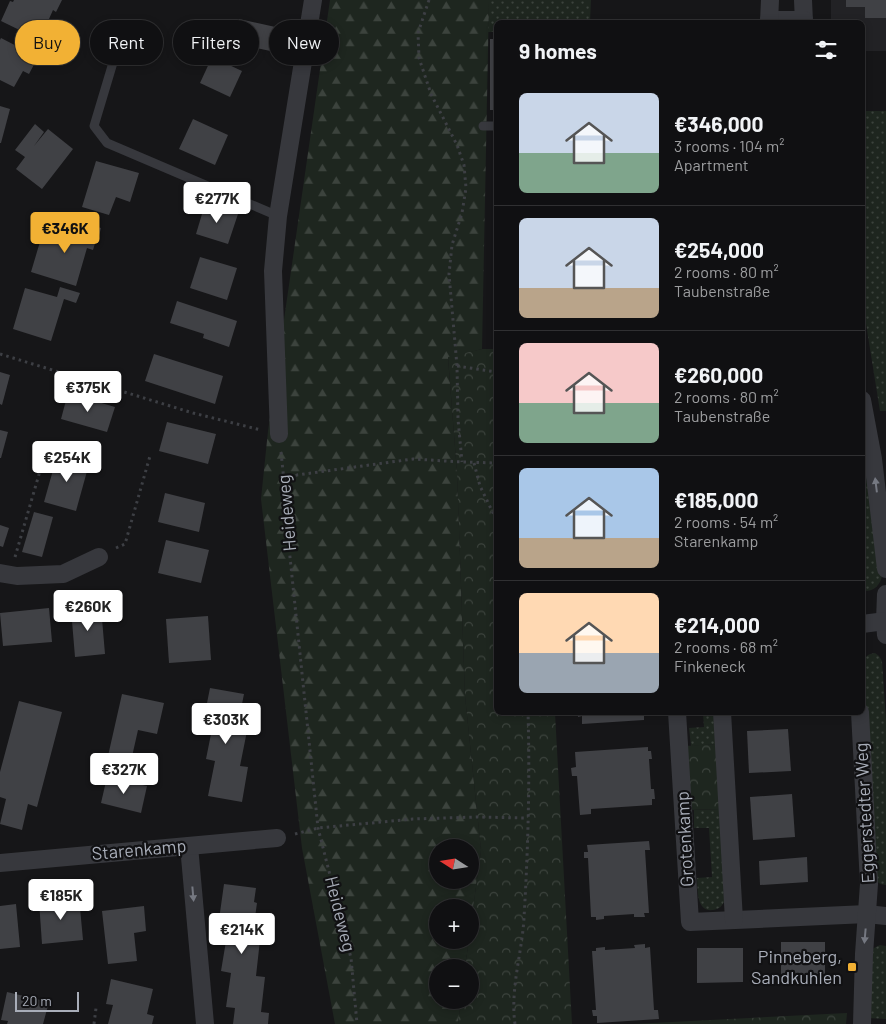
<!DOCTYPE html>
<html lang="en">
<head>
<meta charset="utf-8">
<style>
  :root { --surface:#101012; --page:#1e1e20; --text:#f1f3f6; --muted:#9c9d9f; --line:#303032; --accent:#f2b134 }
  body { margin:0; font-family:Barlow,sans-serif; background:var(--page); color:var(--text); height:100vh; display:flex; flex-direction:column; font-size:19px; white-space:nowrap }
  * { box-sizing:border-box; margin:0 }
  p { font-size:16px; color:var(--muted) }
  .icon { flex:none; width:28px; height:28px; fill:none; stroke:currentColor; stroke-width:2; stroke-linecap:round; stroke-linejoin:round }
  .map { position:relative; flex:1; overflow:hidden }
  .drawer { position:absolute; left:494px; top:20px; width:371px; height:695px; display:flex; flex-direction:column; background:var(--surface); border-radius:8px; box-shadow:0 2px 8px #0003,0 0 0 1px var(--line) }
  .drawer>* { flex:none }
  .hud { position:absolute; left:15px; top:20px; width:404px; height:45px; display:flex; gap:10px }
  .needle { width:32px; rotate:282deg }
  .controls { position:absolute; left:429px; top:839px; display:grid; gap:10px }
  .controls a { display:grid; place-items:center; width:50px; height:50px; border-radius:50%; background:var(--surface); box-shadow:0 2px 8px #0003,0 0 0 1px var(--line); font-size:25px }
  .scale { position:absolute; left:15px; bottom:12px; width:64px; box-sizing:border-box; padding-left:5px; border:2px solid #a8adb8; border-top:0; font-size:14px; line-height:18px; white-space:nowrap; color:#a8adb8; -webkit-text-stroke:4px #111113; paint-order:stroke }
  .price { position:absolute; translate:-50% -42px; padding:0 11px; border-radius:5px; background:#fff; color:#222; font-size:16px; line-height:32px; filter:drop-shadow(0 1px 2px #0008) }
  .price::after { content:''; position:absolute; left:50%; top:30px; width:15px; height:11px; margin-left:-8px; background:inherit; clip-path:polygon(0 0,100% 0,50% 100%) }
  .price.on { background:var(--accent); color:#111 }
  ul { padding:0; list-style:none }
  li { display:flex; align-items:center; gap:15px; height:125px; padding:0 25px }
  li+li { border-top:1px solid var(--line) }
  li span { display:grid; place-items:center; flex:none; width:140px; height:100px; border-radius:8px; color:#555 }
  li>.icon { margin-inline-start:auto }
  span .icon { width:60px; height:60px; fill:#fffc; stroke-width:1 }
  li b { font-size:21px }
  h2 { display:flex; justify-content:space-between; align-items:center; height:60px; padding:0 25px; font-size:21px }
  .tag { padding:0 18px; border-radius:22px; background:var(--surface); box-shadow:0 2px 8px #0003,0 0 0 1px var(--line); font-size:18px; line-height:45px }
  .tag.on { background:var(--accent); color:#111 }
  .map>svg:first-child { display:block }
</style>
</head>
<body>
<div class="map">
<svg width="886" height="1024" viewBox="0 0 886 1024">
  <defs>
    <pattern id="grass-dots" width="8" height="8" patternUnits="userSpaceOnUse" patternTransform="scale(1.25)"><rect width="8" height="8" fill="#1e261f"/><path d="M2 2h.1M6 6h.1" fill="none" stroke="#3c433d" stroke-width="1.8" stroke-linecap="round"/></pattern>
    <pattern id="forest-firs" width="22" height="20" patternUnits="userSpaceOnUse" patternTransform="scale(1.25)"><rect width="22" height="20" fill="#1e261f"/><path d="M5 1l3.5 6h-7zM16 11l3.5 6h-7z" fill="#3c433d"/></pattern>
    <pattern id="park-crowns" width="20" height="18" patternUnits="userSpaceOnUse" patternTransform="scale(1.25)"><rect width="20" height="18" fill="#1e261f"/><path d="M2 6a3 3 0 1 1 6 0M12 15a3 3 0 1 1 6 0" fill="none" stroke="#3c433d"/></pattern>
  </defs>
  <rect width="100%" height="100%" fill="#161618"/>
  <!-- built -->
  <polygon fill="#222225" points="831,0 886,0 886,51 863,51 862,22 831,22"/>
  <!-- grass -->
  <g fill="url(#grass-dots)">
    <polygon points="489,0 591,0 590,22 496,22 496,32 488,32"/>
    <polygon points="863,111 886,111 886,411 880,411 863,305"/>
    <path d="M869,465L882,576C880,586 873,592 863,591V466Z"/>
    <path d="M875,653L879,656L882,661L886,721V885C880,885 877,882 874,877L863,663C865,656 868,654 875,653Z"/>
    <polygon points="703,713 715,713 717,744 691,746 689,728 704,727"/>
    <path d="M721,809L725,900C722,906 720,909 713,910C696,912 698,890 697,878L712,877L709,828H694V810Z"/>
    <polygon points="880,945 886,946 886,1019 867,1018 869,953 874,948"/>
  </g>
  <!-- forest -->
  <path fill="url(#forest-firs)" fill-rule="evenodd" d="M330,0H489L482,349L448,358L457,473L465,696L481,850L470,931V908H438V940H469L465,967L438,968V1000H461L458,1024H335L302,848L261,499L268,431ZM438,848H470V880H438Z"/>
  <!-- park -->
  <g fill="url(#park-crowns)">
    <polygon points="482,349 496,349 496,712 555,713 572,1024 458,1024 461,1000 470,1000 470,968 465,967 469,940 470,940 470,931 481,850 465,696 457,473 448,357"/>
    <polygon points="717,744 721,809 688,810 685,746"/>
    <polygon points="847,1013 846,1024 633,1024"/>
  </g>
  <!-- building -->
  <g fill="#404145">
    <polygon points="14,0 62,0 56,12 53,10 49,19 52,20 42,41 1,21 10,1 13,2"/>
    <polygon points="846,0 886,0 886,18 865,18 865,7 846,7"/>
    <polygon points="239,19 280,28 275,52 234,43"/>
    <polygon points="1,38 38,57 29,74 23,71 14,87 0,80 0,40"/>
    <rect x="490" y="39" width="6" height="71"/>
    <polygon points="212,57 242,71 230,97 200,83"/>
    <polygon points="0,106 10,109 1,143 0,143"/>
    <polygon points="193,119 228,135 215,165 179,149"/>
    <polygon points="35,124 44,132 34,146 48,129 73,149 42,189 16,169 25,157 15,150"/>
    <polygon points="96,161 139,173 130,202 116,197 109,215 82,207"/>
    <polygon points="205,204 238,214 228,244 196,234"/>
    <polygon points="80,222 101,228 98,240 96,240 93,250 87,248 76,286 31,272 42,235 66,242 69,231 76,234"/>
    <polygon points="200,257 237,268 227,300 190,288"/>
    <polygon points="60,287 80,293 76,303 64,299 51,341 13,329 25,288 57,297"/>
    <polygon points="177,301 237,321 229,347 203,338 204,334 170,323"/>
    <polygon points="154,354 223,376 215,404 145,381"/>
    <polygon points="0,372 10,375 2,405 0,404"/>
    <polygon points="68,393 115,407 107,432 61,419"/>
    <polygon points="167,422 216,434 208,464 159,451"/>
    <polygon points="0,430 8,432 1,458 0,458"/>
    <polygon points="57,456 89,464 76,511 44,502"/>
    <polygon points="165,493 205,503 199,532 158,522"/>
    <polygon points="34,512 53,517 42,557 22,552"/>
    <polygon points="0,525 9,528 3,547 0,546"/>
    <polygon points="166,540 209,550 201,583 158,573"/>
    <polygon points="101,607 105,654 75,657 71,609"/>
    <polygon points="49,608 52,642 3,646 0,613"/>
    <polygon points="208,616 211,660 169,663 166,619"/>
    <polygon points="210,688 244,694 237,729 247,731 240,766 248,767 242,802 208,796 215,761 206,759 213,724 203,723"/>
    <polygon points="122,694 164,703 157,734 138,730 131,761 108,756"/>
    <polygon points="19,701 62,712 37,807 28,804 22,830 0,824 6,799 0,797 0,772"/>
    <polygon points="578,712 644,712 644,720 582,724 582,716 578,717"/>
    <polygon points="788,729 791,771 749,773 747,731"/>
    <polygon points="648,747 648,751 651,751 652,759 649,759 651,789 654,789 655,799 652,799 652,805 591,809 591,814 580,815 577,776 572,776 571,768 576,767 575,752"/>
    <polygon points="107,777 147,786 141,813 101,803"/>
    <polygon points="792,794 795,837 753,840 750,797"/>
    <polygon points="649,841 650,850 645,850 649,913 644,913 645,917 634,917 634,914 604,916 604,919 596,920 596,917 591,917 588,858 584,858 584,852 588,852 587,845"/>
    <polygon points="807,857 808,882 760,885 759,861"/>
    <polygon points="224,884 256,888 254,902 257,903 252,939 260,940 256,976 265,977 261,1012 269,1013 268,1024 233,1024 235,1008 226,1007 231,973 221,971 227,935 217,934"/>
    <polygon points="79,897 83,940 42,944 39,901"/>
    <polygon points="16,904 20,947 0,949 0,906"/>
    <polygon points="144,906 146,931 134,933 137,961 108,964 102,911"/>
    <rect x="781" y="942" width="44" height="34"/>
    <polygon points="645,944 645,948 650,947 654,1010 658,1010 659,1019 597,1023 597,1016 593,1016 592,1010 596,1010 592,951 596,951 596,948 605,947 605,950 635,948 634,945"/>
    <polygon points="697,948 743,948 743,982 697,983"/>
    <polygon points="111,979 153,989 147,1014 154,1016 152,1024 108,1024 113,1005 106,1004"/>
    <polygon points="7,992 49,1002 43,1024 7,1024 8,1021 1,1020"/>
  </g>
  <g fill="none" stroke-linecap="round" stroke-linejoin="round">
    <!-- path -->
    <g stroke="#3d3f44" stroke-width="3" stroke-dasharray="2.5 4" stroke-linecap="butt">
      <polyline points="429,0 418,33 419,58 431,94 457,145 464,165 466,188 462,213 452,245 449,274 457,366 458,419 462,462"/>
      <polyline points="0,354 193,413 261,430"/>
      <polyline points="457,366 496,372"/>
      <polyline points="281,452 284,481 284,499 318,828 351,958 357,1024"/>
      <polyline points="474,463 480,486 496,519"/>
      <polyline points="284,481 297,475 413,459 462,462 496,463"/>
      <polyline points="116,548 125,544 150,456"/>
      <polyline points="15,557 49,440"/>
      <polyline points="295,834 318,828 413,819 477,817 527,818"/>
      <polyline points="94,1024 96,1008"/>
      <path d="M515,1024C510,989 522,953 524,918C528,850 530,781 528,712"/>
    </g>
    <!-- service -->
    <g stroke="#37383d" stroke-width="9">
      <polyline points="115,56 94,126 107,143 278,216"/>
      <polyline points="483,126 496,126"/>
    </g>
    <!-- minor -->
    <g stroke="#37383d" stroke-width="18">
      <polyline points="803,0 804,22"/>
      <polyline points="769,20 804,20"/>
      <polyline points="769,22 770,0"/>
      <polyline points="862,400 873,459 886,569"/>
      <polyline points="279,434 273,271 278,216 313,0"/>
      <polyline points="0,573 17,576 63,574 99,557"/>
      <polyline points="886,594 885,621 886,635"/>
      <polyline points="862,624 886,621"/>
      <polyline points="677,712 690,922 867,914 886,916"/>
      <polyline points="722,712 734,920"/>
      <polyline points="860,712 869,884 864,954 862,1024"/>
      <polyline points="189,846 205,1024"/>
      <polyline points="0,863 277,838"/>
    </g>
  </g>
  <!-- one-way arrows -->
  <defs><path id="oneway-solid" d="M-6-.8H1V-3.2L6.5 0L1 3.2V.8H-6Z" transform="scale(1.25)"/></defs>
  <g fill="#757881">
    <use href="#oneway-solid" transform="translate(876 485) rotate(-97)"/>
    <use href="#oneway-solid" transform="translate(193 894) rotate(85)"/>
    <use href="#oneway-solid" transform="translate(865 936) rotate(95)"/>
  </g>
  <!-- markers -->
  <rect fill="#f2b134" stroke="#111113" stroke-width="2" x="847" y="962" width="10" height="10" rx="2.5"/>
  <g text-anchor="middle" stroke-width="4.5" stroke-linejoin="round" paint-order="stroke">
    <!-- street labels -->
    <g font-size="18" fill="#a8adb8" stroke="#111113">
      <text transform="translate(287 513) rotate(-95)" y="6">Heideweg</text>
      <text transform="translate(865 813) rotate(-93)" y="6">Eggerstedter Weg</text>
      <text transform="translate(685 839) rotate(-93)" y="6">Grotenkamp</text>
      <text transform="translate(139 850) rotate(-5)" y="6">Starenkamp</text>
      <text transform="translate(340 914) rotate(76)" y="6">Heideweg</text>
    </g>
    <!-- poi labels -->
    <g font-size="18" fill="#a8adb8" stroke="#111113" text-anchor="end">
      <text x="842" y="963">Pinneberg,<tspan x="842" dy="21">Sandkuhlen</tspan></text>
    </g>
  </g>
</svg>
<div class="controls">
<a><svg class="needle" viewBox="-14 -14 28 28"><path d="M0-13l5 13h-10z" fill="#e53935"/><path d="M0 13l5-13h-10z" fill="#9c9d9f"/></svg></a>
<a>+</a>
<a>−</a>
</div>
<div class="scale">20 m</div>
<b class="price" style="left:217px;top:224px">€277K</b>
<b class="price on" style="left:65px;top:254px">€346K</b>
<b class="price" style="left:88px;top:413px">€375K</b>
<b class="price" style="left:67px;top:483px">€254K</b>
<b class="price" style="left:88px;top:632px">€260K</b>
<b class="price" style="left:226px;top:745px">€303K</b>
<b class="price" style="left:124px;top:795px">€327K</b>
<b class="price" style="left:61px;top:921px">€185K</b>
<b class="price" style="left:242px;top:955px">€214K</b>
<div class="hud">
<a class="tag on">Buy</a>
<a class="tag">Rent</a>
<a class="tag">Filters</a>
<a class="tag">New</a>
</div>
<section class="drawer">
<h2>9 homes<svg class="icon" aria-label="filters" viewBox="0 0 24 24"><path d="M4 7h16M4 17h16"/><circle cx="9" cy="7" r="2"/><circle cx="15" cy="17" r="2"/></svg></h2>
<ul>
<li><span style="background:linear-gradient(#c9d6e8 60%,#7fa58c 0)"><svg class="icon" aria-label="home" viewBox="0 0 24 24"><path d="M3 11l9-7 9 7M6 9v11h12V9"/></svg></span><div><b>€346,000</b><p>3 rooms · 104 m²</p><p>Apartment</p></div></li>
<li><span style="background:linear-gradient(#c9d6e8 70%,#b9a48a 0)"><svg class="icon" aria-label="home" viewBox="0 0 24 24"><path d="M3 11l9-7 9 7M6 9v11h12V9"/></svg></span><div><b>€254,000</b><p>2 rooms · 80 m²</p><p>Taubenstraße</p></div></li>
<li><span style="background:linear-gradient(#f6c9c9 60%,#7fa58c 0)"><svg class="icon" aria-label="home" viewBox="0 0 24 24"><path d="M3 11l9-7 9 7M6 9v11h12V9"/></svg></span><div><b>€260,000</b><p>2 rooms · 80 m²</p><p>Taubenstraße</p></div></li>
<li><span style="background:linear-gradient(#a9c7e8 70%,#b9a48a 0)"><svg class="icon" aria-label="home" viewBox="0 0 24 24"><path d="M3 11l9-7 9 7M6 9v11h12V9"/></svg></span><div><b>€185,000</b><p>2 rooms · 54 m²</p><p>Starenkamp</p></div></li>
<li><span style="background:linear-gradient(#ffd9b3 60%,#9aa5b1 0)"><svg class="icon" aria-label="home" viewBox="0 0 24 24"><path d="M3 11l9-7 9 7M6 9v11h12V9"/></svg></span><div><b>€214,000</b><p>2 rooms · 68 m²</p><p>Finkeneck</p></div></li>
</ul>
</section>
</div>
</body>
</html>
